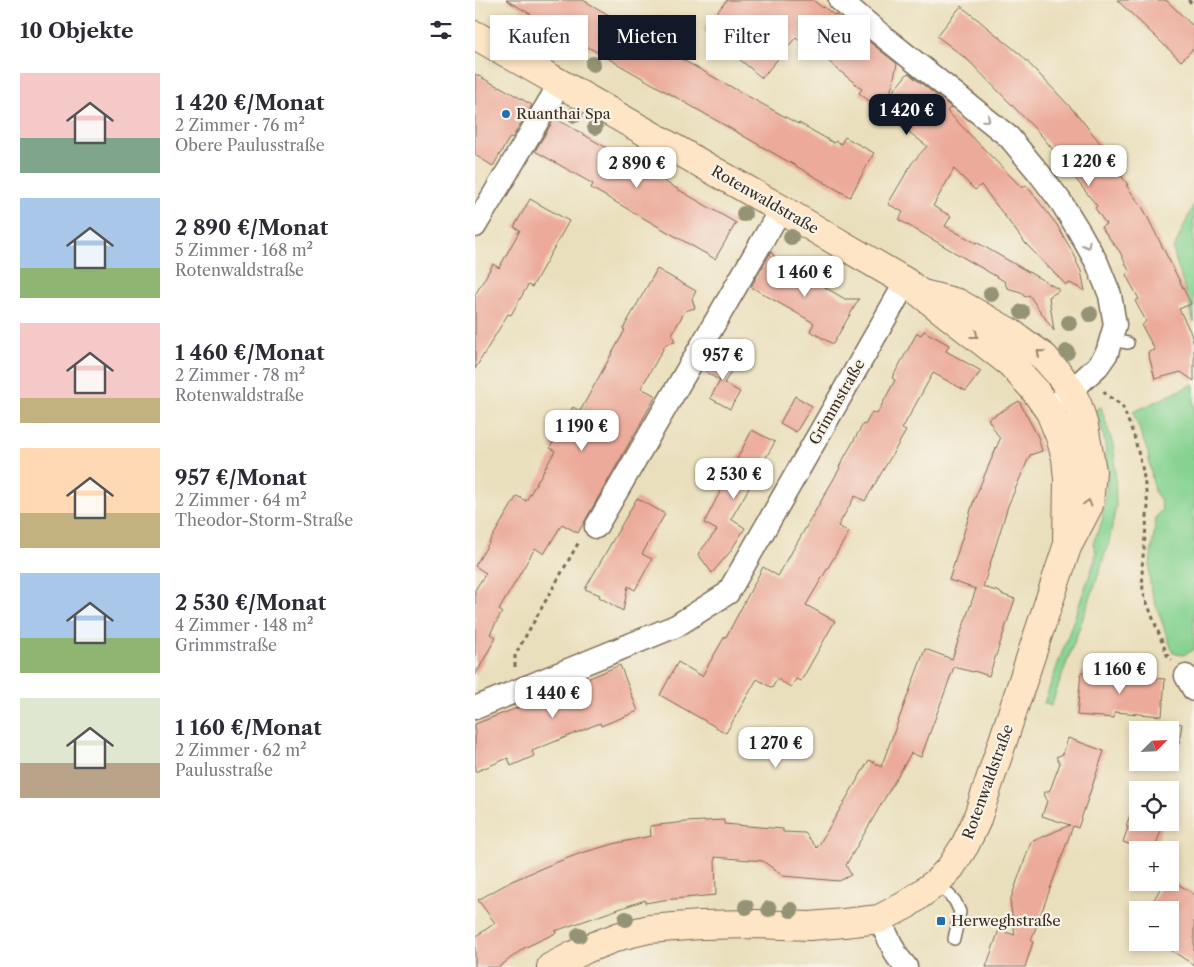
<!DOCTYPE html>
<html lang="de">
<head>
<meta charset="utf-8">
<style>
  :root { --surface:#fff; --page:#f2f2f3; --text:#2b2b33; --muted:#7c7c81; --accent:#111827 }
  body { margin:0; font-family:"Libre Caslon Text",serif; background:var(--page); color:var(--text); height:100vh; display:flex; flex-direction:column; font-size:19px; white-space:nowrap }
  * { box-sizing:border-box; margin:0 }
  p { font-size:16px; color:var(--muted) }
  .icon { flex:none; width:28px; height:28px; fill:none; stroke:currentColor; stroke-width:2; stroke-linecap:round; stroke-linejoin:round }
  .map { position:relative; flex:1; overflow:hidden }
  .drawer { display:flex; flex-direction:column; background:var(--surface); width:475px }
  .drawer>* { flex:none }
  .hud { position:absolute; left:15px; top:15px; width:475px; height:45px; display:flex; gap:10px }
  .needle { width:32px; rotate:66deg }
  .buttons { position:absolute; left:654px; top:721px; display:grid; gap:10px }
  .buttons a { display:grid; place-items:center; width:50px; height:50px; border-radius:0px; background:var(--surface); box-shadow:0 2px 8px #0003; font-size:25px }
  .price { position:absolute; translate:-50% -42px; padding:0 11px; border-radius:10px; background:#fff; color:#222; font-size:16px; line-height:32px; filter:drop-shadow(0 1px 2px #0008) }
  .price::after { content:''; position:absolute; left:50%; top:30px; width:15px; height:11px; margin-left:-8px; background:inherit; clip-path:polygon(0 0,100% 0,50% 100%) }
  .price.active { background:var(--accent); color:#fff }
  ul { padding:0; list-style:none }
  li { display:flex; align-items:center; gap:15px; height:125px; padding:0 20px }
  li span { display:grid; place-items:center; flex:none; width:140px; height:100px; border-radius:0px; color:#555 }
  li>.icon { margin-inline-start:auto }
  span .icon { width:60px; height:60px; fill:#fffc; stroke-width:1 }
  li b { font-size:21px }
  h2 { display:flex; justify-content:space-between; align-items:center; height:60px; padding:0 20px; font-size:21px }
  .tag { padding:0 18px; border-radius:0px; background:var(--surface); box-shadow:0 2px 8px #0003; font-size:18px; line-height:45px }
  .tag.active { background:var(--accent); color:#fff }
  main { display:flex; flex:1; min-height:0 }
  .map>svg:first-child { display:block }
</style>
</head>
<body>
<main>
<section class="drawer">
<h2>10 Objekte<svg class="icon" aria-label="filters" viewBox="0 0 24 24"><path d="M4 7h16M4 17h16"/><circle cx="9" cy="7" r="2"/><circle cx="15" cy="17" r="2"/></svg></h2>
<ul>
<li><span style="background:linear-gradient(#f6c9c9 65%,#7fa58c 0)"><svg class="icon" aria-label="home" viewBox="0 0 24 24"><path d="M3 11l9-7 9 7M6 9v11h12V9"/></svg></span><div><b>1 420 €/Monat</b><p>2 Zimmer · 76 m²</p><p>Obere Paulusstraße</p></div></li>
<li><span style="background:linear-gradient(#a9c7e8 70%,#8fb573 0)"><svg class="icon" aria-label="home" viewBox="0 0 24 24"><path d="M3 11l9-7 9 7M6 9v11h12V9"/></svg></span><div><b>2 890 €/Monat</b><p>5 Zimmer · 168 m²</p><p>Rotenwaldstraße</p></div></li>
<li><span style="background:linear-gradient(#f6c9c9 75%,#c2b280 0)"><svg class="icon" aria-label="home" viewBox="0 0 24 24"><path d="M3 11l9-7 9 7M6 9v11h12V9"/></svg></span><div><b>1 460 €/Monat</b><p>2 Zimmer · 78 m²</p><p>Rotenwaldstraße</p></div></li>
<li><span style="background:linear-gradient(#ffd9b3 65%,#c2b280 0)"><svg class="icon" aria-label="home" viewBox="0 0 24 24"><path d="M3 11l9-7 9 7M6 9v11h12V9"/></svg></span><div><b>957 €/Monat</b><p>2 Zimmer · 64 m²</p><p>Theodor-Storm-Straße</p></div></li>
<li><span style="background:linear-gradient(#a9c7e8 65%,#8fb573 0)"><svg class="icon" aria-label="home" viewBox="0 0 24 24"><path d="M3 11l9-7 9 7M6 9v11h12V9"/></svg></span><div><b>2 530 €/Monat</b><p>4 Zimmer · 148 m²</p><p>Grimmstraße</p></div></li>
<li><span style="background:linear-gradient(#dfe7d0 65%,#b9a48a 0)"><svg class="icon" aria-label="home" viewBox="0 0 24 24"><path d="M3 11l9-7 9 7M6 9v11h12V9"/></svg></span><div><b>1 160 €/Monat</b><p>2 Zimmer · 62 m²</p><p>Paulusstraße</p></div></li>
</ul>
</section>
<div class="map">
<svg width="719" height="967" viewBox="0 0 719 967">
  <rect width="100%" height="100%" fill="#f7f3e8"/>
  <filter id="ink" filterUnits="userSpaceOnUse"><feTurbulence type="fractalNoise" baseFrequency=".02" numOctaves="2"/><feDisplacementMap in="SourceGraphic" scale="10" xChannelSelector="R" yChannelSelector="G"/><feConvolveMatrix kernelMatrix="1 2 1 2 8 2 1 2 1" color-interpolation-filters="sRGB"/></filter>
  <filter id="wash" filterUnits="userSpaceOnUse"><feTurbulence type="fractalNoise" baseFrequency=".0096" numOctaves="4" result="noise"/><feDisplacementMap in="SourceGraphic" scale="20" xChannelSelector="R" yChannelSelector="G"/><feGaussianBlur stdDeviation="1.12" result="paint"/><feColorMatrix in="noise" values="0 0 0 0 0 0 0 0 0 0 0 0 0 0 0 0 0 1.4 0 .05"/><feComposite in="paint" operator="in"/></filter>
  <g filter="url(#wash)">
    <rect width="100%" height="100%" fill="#eadfbc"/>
    <!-- green -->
    <g fill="#86d391" stroke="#607e58">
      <polygon points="719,204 719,322 698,250"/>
      <polygon points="719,384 719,650 708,655 698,653 676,591 674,572 681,517 687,509 685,499 679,491 673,453 658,412"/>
      <polygon points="626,407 638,445 640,459 641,506 634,542 620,585 576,706 569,703 620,560 621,552 618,543 627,521 633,475 630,443 626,425 620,410"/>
    </g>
    <g id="blocks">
      <!-- building -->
      <g fill="#ecaa9a">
        <polygon points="31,0 108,0 191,48 190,50 323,124 324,123 359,143 361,141 366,144 370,137 399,153 375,197"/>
        <polygon points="252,0 338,0 348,8 349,7 359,15 360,14 422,64 415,95 433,73 476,107 472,111 547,188 551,185 582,225 602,260 601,261 606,271 610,291 595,283 591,285 551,244 506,185 500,190 479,169 458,206 476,216 470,226 501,243 501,242 585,290 574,297 579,331 554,295 550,297 546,292 532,288 529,281 424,220 428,212 413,204 437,163 452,146 384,93 387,89 361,68 348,56 345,59 321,37 287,78 228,29"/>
        <polygon points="642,0 691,0 719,27 719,48 706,61"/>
        <polygon points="486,6 546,55 600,112 643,165 640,167 653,185 651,185 669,210 716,304 704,309 715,331 719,345 719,381 706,372 680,379 673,352 680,350 667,326 671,321 660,301 664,299 651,275 654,271 645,252 626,227 631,224 620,208 622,206 599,177 600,177 566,135 494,61 462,36"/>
        <polygon points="0,74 24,87 24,86 57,105 37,138 35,137 18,166 0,155"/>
        <polygon points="80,118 261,223 240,259 116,188 118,184 60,151"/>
        <polygon points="55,199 94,221 57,287 53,285 36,315 33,314 0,369 0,295 18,264 24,268 45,230 39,227"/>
        <polygon points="296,252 301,259 370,299 384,299 358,344 335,331 339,323 276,287"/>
        <polygon points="182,269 221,291 217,299 220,308 210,311 197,334 200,342 191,344 166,388 181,396 103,533 87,524 69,554 60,548 24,610 27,612 15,634 21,637 0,676 0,590 11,573 0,566 42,496 51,501 80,451 75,448 91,420 98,407 105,411 150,330 148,329"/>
        <polygon points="449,331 474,345 471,351 506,371 491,391 458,373 427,429 431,431 390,501 380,496 363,526 374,532 331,605 360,621 326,681 321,679 316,687 302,679 297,688 282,679 251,733 185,695 203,662 227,676 250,636 251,637 288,567 303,576 365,468 364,467 388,424 390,425 397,412 402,414 420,380 417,378 442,333 446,335"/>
        <polygon points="241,353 261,364 249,383 265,392 255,409 235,398 245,381 231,372"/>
        <polygon points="320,396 337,406 321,432 305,423"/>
        <polygon points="544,401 563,437 567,451 555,455 533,506 508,587 525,592 526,594 540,599 514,676 499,671 498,672 479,667 446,757 436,753 371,865 376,875 364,881 308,876 288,861 240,857 241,895 188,900 170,903 170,900 80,931 81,933 49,948 24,967 0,967 0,937 20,923 3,900 37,881 72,866 106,853 142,843 176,836 175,826 211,822 249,820 249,824 308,829 308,832 330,833 342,848 394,760 406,767 450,649 477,659 501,589 474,580 499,500 525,439 513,419"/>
        <polygon points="277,430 300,442 286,466 286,472 281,476 256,519 270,528 255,552 237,573 223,554 242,530 229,523"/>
        <polygon points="162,498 190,514 167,554 177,559 160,590 153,586 148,611 124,597 125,595 110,589"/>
        <polygon points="145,665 163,711 126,726 125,723 57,751 59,756 36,766 33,758 0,772 0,724 58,702"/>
        <polygon points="606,672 690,679 687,716 640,712 639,718 602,715"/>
        <polygon points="689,721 707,724 704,744 695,743 695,730 686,730"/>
        <polygon points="593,738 629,751 603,828 598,826 556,941 558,942 550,967 511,967 524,930 540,935 535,901 556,842 595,825 567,816 572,801 569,793 575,790 585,763 581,757 588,754"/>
        <polygon points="662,800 662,822 689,822 679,850 671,850 648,842 653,827 651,826 658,807 660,808"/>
        <polygon points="695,879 719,894 719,965 683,942 695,942 695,910 673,910 689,882 695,882"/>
      </g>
    </g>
  </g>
  <g filter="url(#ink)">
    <use href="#blocks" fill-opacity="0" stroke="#786955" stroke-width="1"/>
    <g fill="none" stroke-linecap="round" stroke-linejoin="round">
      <defs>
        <g id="lane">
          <polyline points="636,340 653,343"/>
          <polyline points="462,882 480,901 485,912 479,939"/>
        </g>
        <g id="street">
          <polyline points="365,0 404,33 534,137 564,173 586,202 604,231 622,263 635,295 640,325 632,353 623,366 585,401 575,412"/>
          <polyline points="0,226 77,97 83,81"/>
          <polyline points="121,527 306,209"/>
          <polyline points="711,676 719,690"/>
          <polyline points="0,708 201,626 253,593 431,282"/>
          <polyline points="404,919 422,956 431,967"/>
        </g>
        <g id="secondary">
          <polyline points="0,35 306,209 431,282 536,364 558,388 575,412 585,437 591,458 593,479 592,543"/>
          <polyline points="76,967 111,949 145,936 174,929 225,925 282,924 335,926 369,923 404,919 431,905 462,882 476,867 490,845 501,822 592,547 614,505 617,471 609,426 603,406 596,391 584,374 569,357 536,333 483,303 448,294"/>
        </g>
      </defs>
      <!-- lane casing -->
      <use href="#lane" stroke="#786955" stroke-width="14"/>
      <!-- street casing -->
      <use href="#street" stroke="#786955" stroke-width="25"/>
      <!-- secondary casing -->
      <use href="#secondary" stroke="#786955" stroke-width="30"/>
      <!-- path -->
      <g stroke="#786955" stroke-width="3" stroke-dasharray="4 4" stroke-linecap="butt">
        <polyline points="713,0 719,5"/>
        <polyline points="629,391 631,395 647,405 659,436 668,471 673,506 667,567 668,592 692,655 697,660"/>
        <polyline points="40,667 40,655 105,540"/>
      </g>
      <!-- lane -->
      <use href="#lane" stroke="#fff" stroke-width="11"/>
      <!-- street -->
      <use href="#street" stroke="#fff" stroke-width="22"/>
      <!-- secondary -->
      <use href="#secondary" stroke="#fde5c5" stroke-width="28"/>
    </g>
    <!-- trees -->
    <g fill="#949375">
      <circle cx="45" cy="22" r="8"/>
      <circle cx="86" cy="45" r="8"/>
      <circle cx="118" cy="64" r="8"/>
      <circle cx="100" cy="115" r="8"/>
      <circle cx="120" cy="127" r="8"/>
      <circle cx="269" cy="214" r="8"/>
      <circle cx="316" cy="237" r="8"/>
      <circle cx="516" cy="294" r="8"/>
      <circle cx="547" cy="312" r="8"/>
      <circle cx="615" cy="314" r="8"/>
      <circle cx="594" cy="323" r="8"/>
      <circle cx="592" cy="352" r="8"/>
      <circle cx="271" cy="907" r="8"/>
      <circle cx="294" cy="909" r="8"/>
      <circle cx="316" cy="910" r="8"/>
      <circle cx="151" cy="919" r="8"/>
      <circle cx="104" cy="935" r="8"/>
    </g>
    <!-- one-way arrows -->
    <defs><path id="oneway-chevron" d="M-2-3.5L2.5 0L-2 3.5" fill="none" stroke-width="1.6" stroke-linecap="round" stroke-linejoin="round" transform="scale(1.25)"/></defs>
    <g stroke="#a79f9a">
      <use href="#oneway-chevron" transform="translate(512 119) rotate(39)"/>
      <use href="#oneway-chevron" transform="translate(612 245) rotate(61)"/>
    </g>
    <g stroke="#9c8872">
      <use href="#oneway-chevron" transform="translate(500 335) rotate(38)"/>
      <use href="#oneway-chevron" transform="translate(565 353) rotate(-139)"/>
      <use href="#oneway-chevron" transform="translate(613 503) rotate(-75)"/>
    </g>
  </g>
  <!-- markers -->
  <g fill="#1f6fb2" stroke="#f7f3e8" stroke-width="2">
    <circle cx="31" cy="114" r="5"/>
    <rect x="461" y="916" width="10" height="10" rx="2.5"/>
  </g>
  <g text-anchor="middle" stroke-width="4.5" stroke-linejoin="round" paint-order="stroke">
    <!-- poi labels -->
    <g font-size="15" fill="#3b2a1e" stroke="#f7f3e8" text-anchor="start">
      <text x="41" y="119">Ruanthai Spa</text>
      <text x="476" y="926">Herweghstraße</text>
    </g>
    <!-- street labels -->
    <g font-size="15" fill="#3b2a1e" stroke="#f7f3e8">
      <text transform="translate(290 200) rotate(30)" y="5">Rotenwaldstraße</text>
      <text transform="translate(362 402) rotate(-60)" y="5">Grimmstraße</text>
      <text transform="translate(513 782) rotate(-70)" y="5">Rotenwaldstraße</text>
    </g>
  </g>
</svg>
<div class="buttons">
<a><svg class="needle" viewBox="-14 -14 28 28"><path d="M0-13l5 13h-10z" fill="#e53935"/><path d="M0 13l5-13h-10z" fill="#7c7c81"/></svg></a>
<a><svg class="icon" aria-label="locate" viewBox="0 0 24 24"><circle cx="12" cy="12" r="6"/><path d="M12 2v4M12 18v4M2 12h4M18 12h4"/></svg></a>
<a>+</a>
<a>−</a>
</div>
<b class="price active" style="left:432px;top:136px">1 420 €</b>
<b class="price" style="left:614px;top:187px">1 220 €</b>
<b class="price" style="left:162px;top:189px">2 890 €</b>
<b class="price" style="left:330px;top:298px">1 460 €</b>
<b class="price" style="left:248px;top:381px">957 €</b>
<b class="price" style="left:107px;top:452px">1 190 €</b>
<b class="price" style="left:259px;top:500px">2 530 €</b>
<b class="price" style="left:645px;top:695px">1 160 €</b>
<b class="price" style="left:78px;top:719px">1 440 €</b>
<b class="price" style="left:301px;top:769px">1 270 €</b>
<div class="hud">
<a class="tag">Kaufen</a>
<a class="tag active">Mieten</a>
<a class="tag">Filter</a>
<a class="tag">Neu</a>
</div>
</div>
</main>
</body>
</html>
